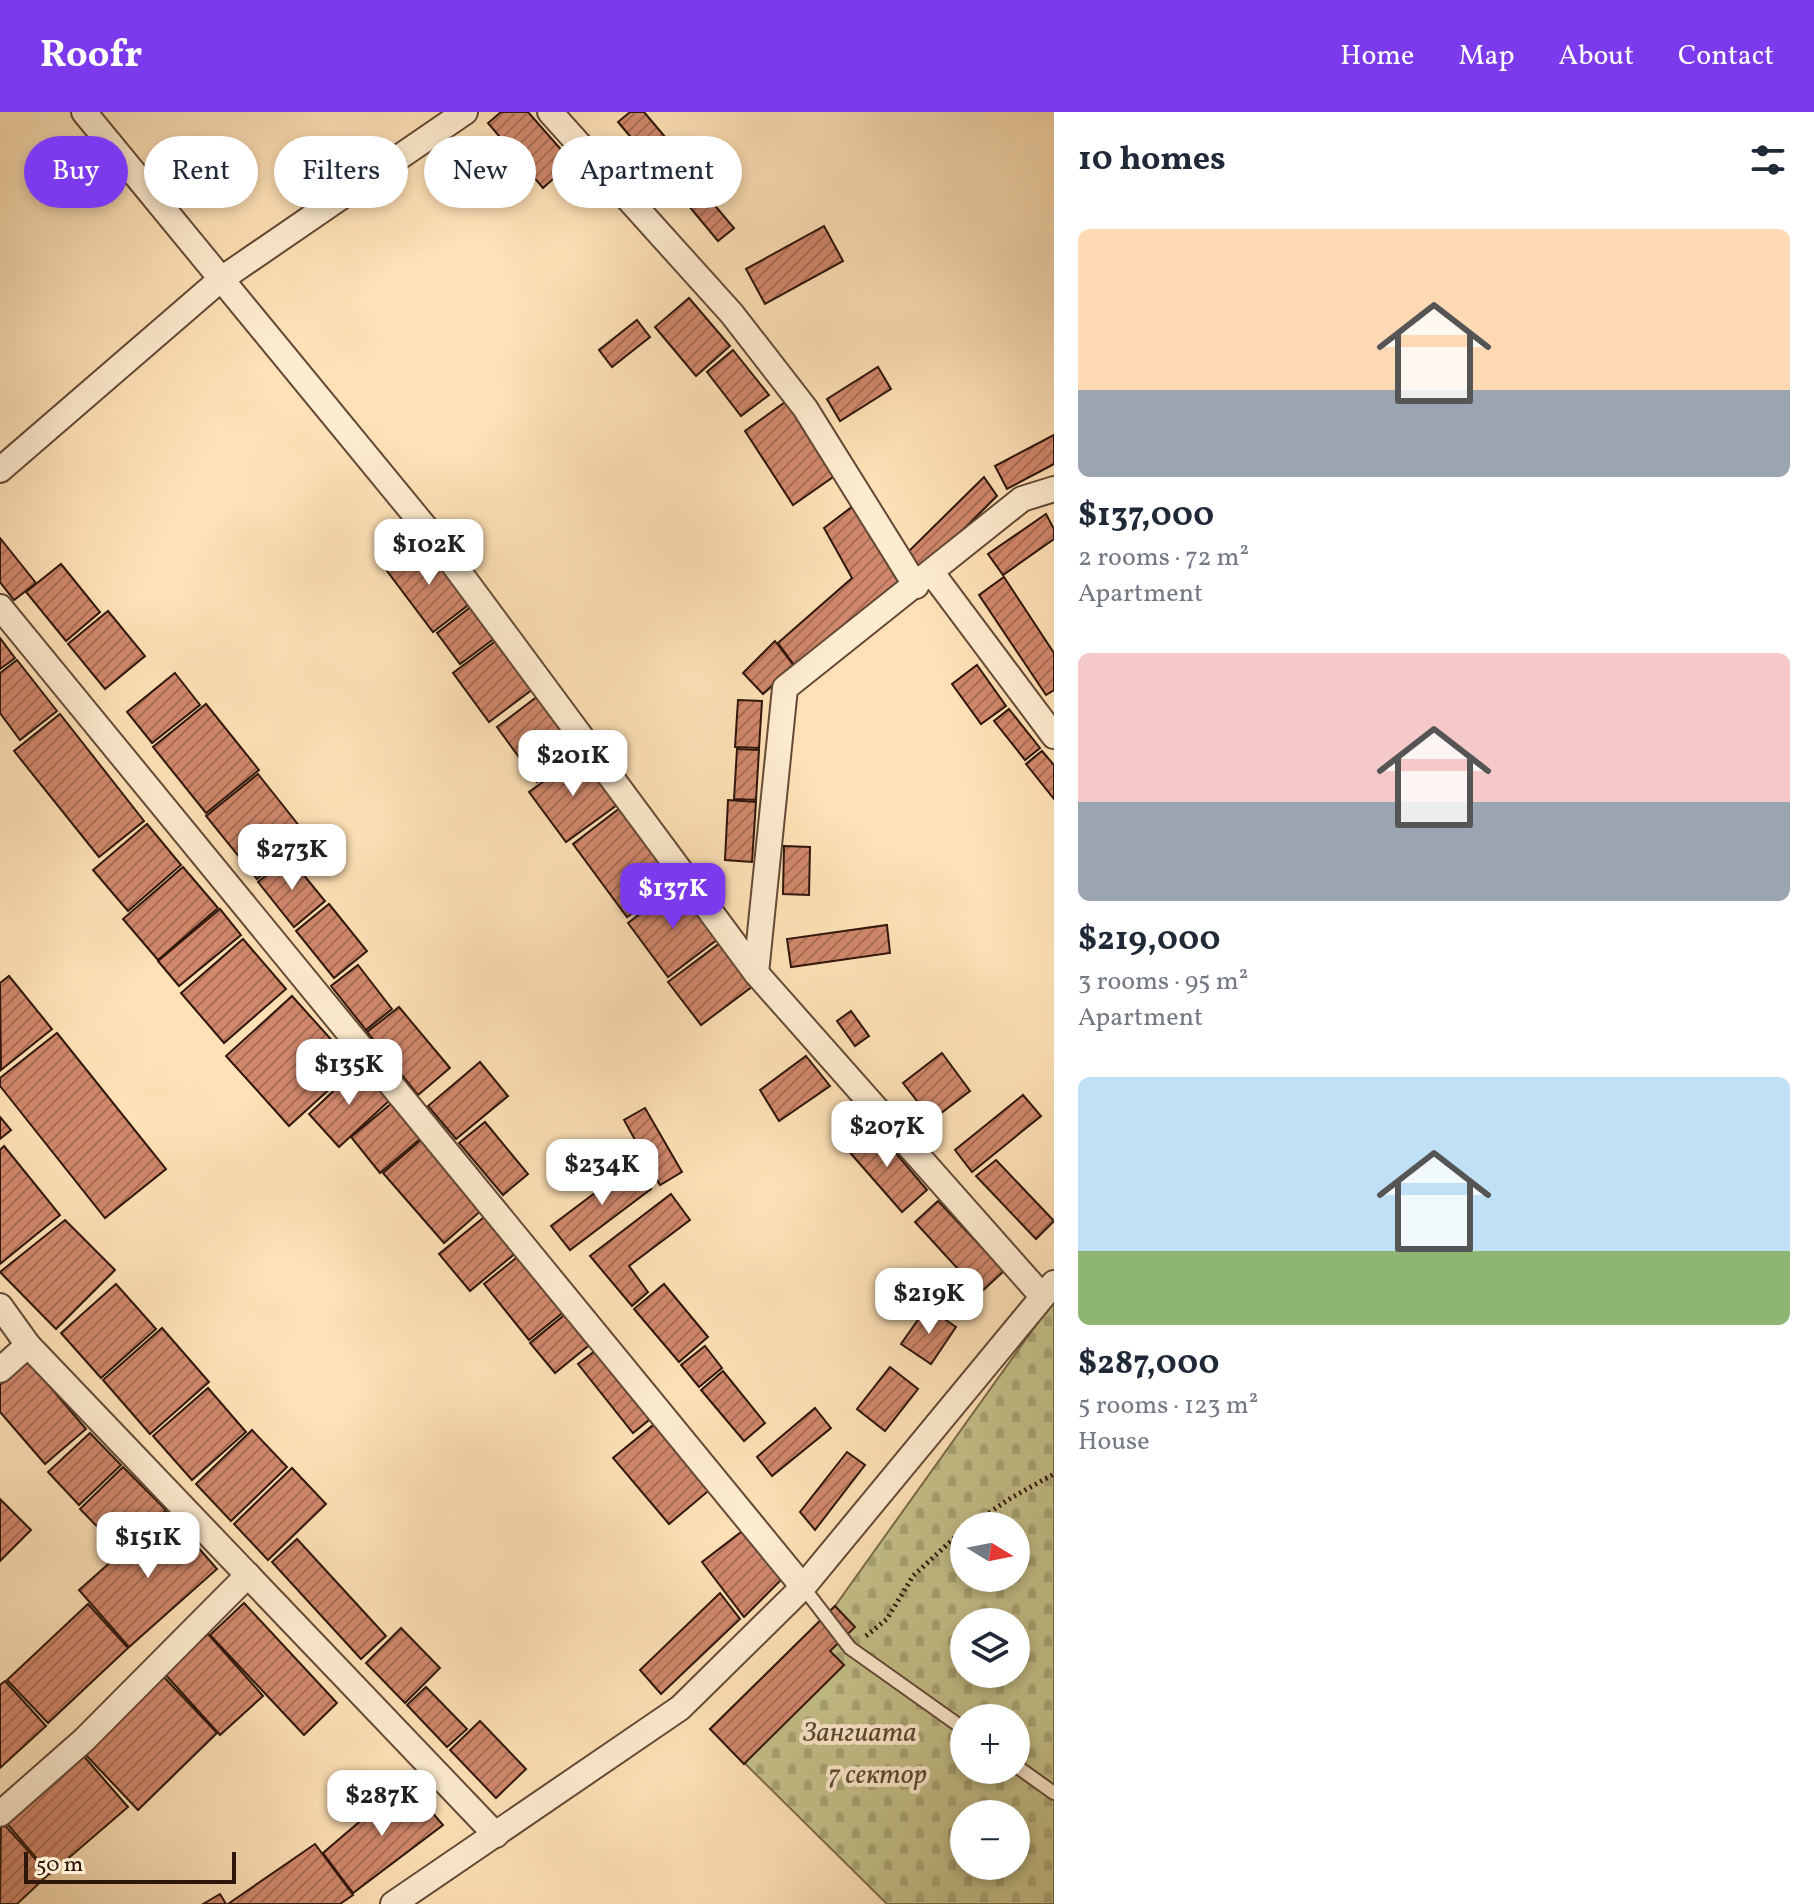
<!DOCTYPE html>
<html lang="en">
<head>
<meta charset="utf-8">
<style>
  :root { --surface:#fff; --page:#f6f6f7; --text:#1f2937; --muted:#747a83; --accent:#7c3aed }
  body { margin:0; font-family:Vollkorn,serif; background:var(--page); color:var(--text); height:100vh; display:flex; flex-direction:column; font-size:30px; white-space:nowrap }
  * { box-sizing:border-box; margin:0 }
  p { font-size:26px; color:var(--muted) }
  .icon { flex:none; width:44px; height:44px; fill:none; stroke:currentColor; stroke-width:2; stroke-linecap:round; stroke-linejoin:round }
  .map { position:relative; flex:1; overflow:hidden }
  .side { display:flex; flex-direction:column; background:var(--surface); width:760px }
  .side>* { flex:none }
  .top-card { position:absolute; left:24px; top:24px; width:760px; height:72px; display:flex; gap:16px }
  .needle { width:52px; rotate:100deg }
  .buttons { position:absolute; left:950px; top:1400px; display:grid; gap:16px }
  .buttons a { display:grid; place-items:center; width:80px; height:80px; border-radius:50%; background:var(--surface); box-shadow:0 4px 12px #0003; font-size:40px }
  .scale { position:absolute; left:24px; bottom:20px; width:212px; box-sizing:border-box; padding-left:8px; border:4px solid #2f160a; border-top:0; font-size:22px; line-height:28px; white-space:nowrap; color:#2f160a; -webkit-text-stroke:6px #feecd0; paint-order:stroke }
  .price { position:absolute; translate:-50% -68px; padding:0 18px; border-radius:16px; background:#fff; color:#222; font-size:26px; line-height:52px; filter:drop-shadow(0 2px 4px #0008) }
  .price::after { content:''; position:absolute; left:50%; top:48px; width:24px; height:18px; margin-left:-12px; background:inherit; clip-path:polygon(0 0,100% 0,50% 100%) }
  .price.selected { background:var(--accent); color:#fff }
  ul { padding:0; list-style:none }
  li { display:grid; align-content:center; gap:16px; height:424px; padding:0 24px }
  li span { display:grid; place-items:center; height:248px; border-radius:12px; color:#555 }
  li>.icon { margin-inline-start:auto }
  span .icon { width:144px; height:144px; fill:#fffc; stroke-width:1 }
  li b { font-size:34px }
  h2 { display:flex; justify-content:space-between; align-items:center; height:96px; padding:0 24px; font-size:34px }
  .chip { padding:0 28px; border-radius:36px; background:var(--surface); box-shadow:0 4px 12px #0003; font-size:28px; line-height:72px }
  .chip.selected { background:var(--accent); color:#fff }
  header { display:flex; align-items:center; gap:48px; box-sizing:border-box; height:112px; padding:0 40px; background:var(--accent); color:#fff }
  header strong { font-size:38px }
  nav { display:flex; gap:44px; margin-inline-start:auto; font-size:28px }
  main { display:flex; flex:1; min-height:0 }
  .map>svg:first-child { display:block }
</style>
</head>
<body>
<header>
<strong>Roofr</strong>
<nav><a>Home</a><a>Map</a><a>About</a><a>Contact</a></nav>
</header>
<main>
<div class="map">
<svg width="1054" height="1792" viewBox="0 0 1054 1792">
  <defs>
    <pattern id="cemetery-stones" width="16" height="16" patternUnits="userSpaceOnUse" patternTransform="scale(2)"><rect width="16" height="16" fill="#c5c18a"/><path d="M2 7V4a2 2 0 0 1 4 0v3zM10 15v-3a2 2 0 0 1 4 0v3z" fill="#aaa576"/></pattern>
    <pattern id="building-hatch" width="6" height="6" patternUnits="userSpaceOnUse" patternTransform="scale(2)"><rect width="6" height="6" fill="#d1886c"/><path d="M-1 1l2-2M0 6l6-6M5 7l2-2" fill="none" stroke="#aa6e57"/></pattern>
  </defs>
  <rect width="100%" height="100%" fill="#fee1b6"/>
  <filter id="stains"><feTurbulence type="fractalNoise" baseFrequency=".0025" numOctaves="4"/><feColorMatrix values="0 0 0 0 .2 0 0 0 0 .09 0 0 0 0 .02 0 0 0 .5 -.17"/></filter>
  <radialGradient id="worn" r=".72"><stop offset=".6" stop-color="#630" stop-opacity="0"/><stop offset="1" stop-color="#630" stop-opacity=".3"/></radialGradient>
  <!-- cemetery -->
  <path fill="url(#cemetery-stones)" stroke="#7a6c4a" stroke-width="2" fill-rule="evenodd" d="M1054,1188V1792H887L710,1617L835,1494ZM964,1414H1016V1466H964ZM964,1510H1016V1562H964ZM964,1606H1016V1658H964ZM964,1702H1016V1754H964Z"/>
  <!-- building -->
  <g fill="url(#building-hatch)" stroke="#2f160a" stroke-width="2">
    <polygon points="501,0 528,0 572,50 543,76 488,11"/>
    <polygon points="630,0 644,0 682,45 662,62 618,10"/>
    <polygon points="684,57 734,116 718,129 669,70"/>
    <polygon points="824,114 843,149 765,192 746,157"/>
    <polygon points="689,186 730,234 696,264 655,215"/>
    <polygon points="637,208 650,225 612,255 599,238"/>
    <polygon points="733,238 769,283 741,304 707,260"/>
    <polygon points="878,255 891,277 840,309 827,287"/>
    <polygon points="788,288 836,363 793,393 745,319"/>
    <polygon points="1054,323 1054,352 1007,377 995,354"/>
    <polygon points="984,365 997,384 922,459 908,440"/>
    <polygon points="853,394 904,472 797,557 778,531 852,466 824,416"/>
    <polygon points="1046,402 1054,417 1054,427 1003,463 988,442"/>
    <polygon points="0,426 36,471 14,488 0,470"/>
    <polygon points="425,431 471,491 433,520 387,459"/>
    <polygon points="61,452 100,500 66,529 26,480"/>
    <polygon points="1004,465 1054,541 1054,578 1046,583 979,483"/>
    <polygon points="472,494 495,526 460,552 437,521"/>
    <polygon points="108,499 145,544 105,577 68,532"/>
    <polygon points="0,526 15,546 0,557"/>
    <polygon points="497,528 533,577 489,610 453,561"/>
    <polygon points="775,529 794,554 763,582 743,561"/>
    <polygon points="17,548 57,599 20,628 0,601 0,561"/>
    <polygon points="977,553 1006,594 981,612 952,572"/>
    <polygon points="175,561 200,593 152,631 127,600"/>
    <polygon points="538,584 578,639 537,670 497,615"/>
    <polygon points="738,588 762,589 759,636 735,635"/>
    <polygon points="206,592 259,658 206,701 153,635"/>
    <polygon points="1009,597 1040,636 1025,648 994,609"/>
    <polygon points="60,602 144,709 99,745 14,639"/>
    <polygon points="737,637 759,638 756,688 734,687"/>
    <polygon points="1042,639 1054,653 1054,687 1026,652"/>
    <polygon points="580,643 617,693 566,730 529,680"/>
    <polygon points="258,662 308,725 257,767 206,704"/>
    <polygon points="728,688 756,690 752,750 725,748"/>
    <polygon points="620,696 674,770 627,805 573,732"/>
    <polygon points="147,712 181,753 128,799 93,758"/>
    <polygon points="784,734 810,735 809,783 783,782"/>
    <polygon points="289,745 325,789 294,815 258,770"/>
    <polygon points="183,755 218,796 158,848 123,807"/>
    <polygon points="677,774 718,827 668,865 628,811"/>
    <polygon points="329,792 367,839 334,866 296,819"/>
    <polygon points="220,797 241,823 179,874 158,849"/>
    <polygon points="887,813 890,841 791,855 787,827"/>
    <polygon points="243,827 286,877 224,931 181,881"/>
    <polygon points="720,831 753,874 701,913 668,870"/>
    <polygon points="358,853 392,897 366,918 331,874"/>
    <polygon points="9,864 52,917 1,958 0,871"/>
    <polygon points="292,884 355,954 289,1014 226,944"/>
    <polygon points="399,895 450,956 418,983 367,920"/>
    <polygon points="851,899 869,924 855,934 837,909"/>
    <polygon points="57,921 166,1057 105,1106 0,974 0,966"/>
    <polygon points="942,941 970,979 932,1008 903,971"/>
    <polygon points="806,944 830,974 779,1009 760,978"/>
    <polygon points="480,950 508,984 456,1027 428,994"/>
    <polygon points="358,956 390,988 339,1035 309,1002"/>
    <polygon points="1023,983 1041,1004 972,1060 955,1038"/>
    <polygon points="392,991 421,1026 380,1061 351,1025"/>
    <polygon points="645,996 682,1060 660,1073 624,1008"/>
    <polygon points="0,1005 11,1018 0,1027"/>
    <polygon points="485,1010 528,1062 503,1083 459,1031"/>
    <polygon points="872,1013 927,1078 902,1100 846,1036"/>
    <polygon points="422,1027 483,1097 444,1131 383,1061"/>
    <polygon points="4,1034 60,1103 0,1152 0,1038"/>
    <polygon points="996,1048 1054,1109 1036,1127 976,1064"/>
    <polygon points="635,1051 651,1077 570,1138 551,1114"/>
    <polygon points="671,1082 690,1108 629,1154 648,1180 632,1194 590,1144"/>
    <polygon points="938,1089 1004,1159 980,1181 915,1110"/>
    <polygon points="488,1102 518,1139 470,1179 439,1142"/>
    <polygon points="65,1108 115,1158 56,1217 0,1160"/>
    <polygon points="521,1142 566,1198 529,1228 484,1172"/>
    <polygon points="116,1172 156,1217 101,1266 61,1221"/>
    <polygon points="664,1172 708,1225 679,1250 634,1197"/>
    <polygon points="927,1195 956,1215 931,1252 901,1232"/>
    <polygon points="568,1200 593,1230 555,1261 530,1231"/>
    <polygon points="162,1216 209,1270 150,1322 103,1268"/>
    <polygon points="705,1234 722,1256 699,1275 681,1253"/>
    <polygon points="599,1236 654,1304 633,1321 578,1252"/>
    <polygon points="28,1249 86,1317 45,1352 0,1300 0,1273"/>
    <polygon points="890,1255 918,1277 885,1319 857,1297"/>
    <polygon points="723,1259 765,1311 744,1329 701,1278"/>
    <polygon points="208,1276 246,1320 192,1368 153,1324"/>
    <polygon points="815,1296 831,1316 772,1364 757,1345"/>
    <polygon points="658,1309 713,1375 669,1412 613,1346"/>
    <polygon points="252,1318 287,1355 231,1409 196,1372"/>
    <polygon points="90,1321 121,1353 79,1393 48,1360"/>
    <polygon points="847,1340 865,1353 815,1418 800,1400"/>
    <polygon points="123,1355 166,1398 122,1440 80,1397"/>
    <polygon points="292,1356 326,1392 268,1448 234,1412"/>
    <polygon points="0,1387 31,1418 0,1449"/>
    <polygon points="167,1400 217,1457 129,1535 79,1478"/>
    <polygon points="745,1417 782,1467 744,1505 702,1450"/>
    <polygon points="297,1427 386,1524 361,1547 272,1450"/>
    <polygon points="720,1481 740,1507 661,1582 640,1558"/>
    <polygon points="244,1491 337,1591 304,1623 210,1523"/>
    <polygon points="88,1492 128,1536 48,1611 7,1568"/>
    <polygon points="835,1494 855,1515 830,1539 844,1553 744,1652 710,1617"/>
    <polygon points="401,1516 440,1556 405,1591 366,1551"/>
    <polygon points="208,1522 263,1584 220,1623 164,1561"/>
    <polygon points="162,1563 217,1621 138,1698 83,1640"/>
    <polygon points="5,1569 46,1614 0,1656 0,1573"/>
    <polygon points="426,1575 467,1617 447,1635 407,1593"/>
    <polygon points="480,1609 526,1657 496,1686 450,1638"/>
    <polygon points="81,1641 128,1695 50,1762 4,1708"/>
    <polygon points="406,1670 443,1713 353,1781 323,1741"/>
    <polygon points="1,1709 49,1762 17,1792 0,1792"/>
    <polygon points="315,1732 353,1783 340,1792 228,1792"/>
    <polygon points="220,1782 226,1792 203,1792"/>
  </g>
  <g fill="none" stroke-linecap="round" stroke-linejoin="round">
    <defs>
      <g id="service">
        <polyline points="803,1475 850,1536 964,1617"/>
        <polyline points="1016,1654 1054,1681"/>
      </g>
      <g id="minor">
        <polyline points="84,0 434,426 756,861 1042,1184"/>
        <polyline points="550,0 732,202 805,296 916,474"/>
        <polyline points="0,358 220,168 465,0"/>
        <polyline points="932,461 1054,624"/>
        <polyline points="0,495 803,1475"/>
        <polyline points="756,861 785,576 1022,387 1054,377"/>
        <polyline points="0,1194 28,1233 496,1723"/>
        <polyline points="0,1258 28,1233"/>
        <polyline points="0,1702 84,1628 248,1463"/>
        <polyline points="393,1792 680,1596 803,1475 1054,1171"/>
      </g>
    </defs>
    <!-- service casing -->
    <use href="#service" stroke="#634935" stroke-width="16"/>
    <!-- minor casing -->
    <use href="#minor" stroke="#634935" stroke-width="28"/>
    <!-- path -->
    <g stroke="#2f160a" stroke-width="5" stroke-dasharray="2 4" stroke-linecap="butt">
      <polyline points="969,1414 1011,1386 1054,1362"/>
      <polyline points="866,1524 887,1507 913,1464 964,1417"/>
    </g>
    <!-- service -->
    <use href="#service" stroke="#feecd0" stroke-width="12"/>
    <!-- minor -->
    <use href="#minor" stroke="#feecd0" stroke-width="24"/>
  </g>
  <g text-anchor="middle" stroke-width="8" stroke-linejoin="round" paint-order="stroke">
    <!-- park labels -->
    <g font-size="28" font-style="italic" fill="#5c4930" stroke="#feecd0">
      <text x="860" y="1629">Зангиата</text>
      <text x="877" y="1671">7 сектор</text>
    </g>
  </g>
  <rect width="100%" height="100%" filter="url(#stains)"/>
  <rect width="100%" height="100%" fill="url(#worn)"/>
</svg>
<div class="buttons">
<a><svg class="needle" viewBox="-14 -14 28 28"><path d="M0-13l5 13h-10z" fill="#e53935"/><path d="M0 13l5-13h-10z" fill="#747a83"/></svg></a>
<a><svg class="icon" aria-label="layers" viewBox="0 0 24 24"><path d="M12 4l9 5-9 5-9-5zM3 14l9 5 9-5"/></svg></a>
<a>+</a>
<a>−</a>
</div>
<div class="scale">50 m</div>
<b class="price" style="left:429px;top:475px">$102K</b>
<b class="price" style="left:573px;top:686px">$201K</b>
<b class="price" style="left:292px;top:780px">$273K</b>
<b class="price selected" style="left:673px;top:819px">$137K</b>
<b class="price" style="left:349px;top:995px">$135K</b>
<b class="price" style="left:887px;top:1057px">$207K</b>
<b class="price" style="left:602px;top:1095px">$234K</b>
<b class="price" style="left:929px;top:1224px">$219K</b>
<b class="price" style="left:148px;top:1468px">$151K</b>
<b class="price" style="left:382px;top:1726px">$287K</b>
<div class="top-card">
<a class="chip selected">Buy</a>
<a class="chip">Rent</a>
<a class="chip">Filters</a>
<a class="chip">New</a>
<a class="chip">Apartment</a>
</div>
</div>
<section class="side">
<h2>10 homes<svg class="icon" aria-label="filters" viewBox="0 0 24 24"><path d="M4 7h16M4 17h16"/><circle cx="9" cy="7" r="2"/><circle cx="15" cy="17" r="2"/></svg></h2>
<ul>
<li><span style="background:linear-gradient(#ffd9b3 65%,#9aa5b1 0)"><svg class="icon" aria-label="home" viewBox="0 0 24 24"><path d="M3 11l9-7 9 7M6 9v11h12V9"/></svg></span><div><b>$137,000</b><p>2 rooms · 72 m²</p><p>Apartment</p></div></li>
<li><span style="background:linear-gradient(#f6c9c9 60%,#9aa5b1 0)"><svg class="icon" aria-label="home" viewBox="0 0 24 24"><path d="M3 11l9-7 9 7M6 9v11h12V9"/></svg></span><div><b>$219,000</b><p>3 rooms · 95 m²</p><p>Apartment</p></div></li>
<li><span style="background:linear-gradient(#bfe0f5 70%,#8fb573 0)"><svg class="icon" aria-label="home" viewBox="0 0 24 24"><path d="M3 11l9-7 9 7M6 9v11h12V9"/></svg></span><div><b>$287,000</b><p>5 rooms · 123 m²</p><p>House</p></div></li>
</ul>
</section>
</main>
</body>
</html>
